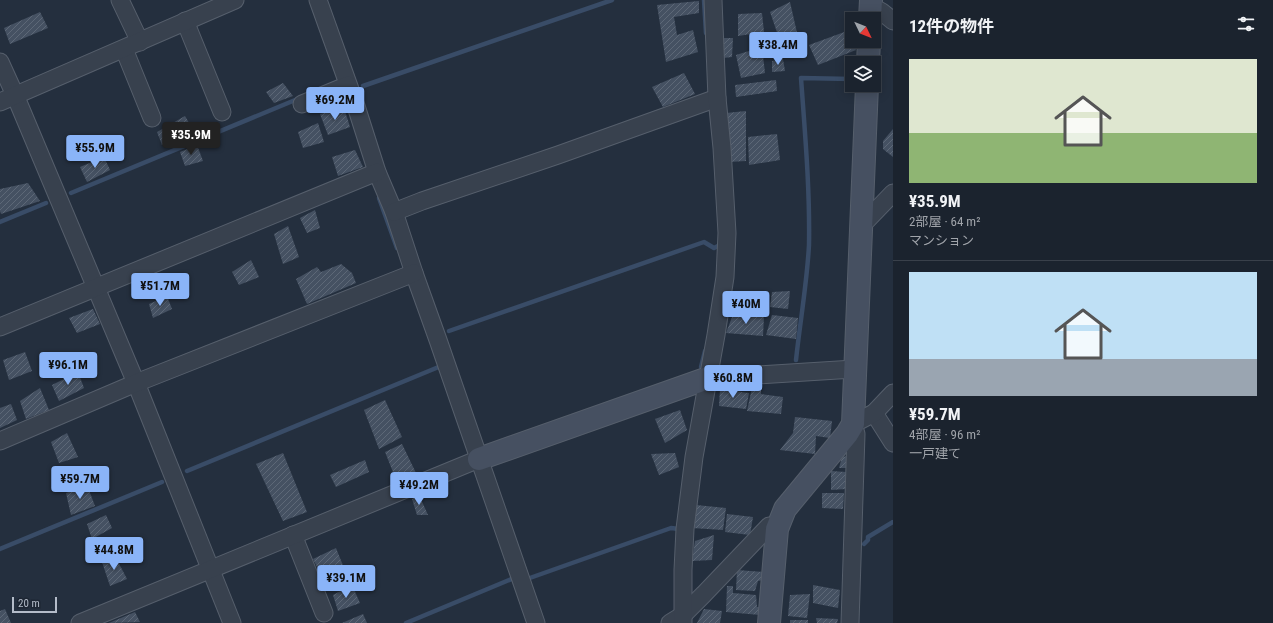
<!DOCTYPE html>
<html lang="ja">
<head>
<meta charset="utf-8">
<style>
  :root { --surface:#1b232e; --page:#282f3a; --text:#f1f3f6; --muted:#a0a4aa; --line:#39404a; --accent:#8ab4f8 }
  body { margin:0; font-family:"Roboto Condensed","Noto Sans JP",sans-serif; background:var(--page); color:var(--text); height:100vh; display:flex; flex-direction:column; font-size:15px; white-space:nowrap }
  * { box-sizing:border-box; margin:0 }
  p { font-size:13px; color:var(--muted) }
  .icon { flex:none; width:22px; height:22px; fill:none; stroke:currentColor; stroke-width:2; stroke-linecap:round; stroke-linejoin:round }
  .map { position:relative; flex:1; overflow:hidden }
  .drawer { display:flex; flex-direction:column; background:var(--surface); width:380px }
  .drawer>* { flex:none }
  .needle { width:26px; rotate:133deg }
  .buttons { position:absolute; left:845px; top:12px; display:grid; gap:8px }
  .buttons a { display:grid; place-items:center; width:36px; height:36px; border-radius:0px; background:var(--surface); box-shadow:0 2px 10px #0003,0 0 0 1px var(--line); font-size:20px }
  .scale { position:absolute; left:12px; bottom:10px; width:45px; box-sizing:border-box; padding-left:4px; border:2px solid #b4bcc9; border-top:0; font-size:11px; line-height:14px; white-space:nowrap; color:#b4bcc9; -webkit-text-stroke:3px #1d2633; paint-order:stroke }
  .price { position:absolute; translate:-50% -34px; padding:0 9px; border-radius:4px; background:var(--accent); color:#111; font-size:13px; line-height:26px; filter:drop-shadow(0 1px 2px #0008) }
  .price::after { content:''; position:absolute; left:50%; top:24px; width:12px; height:9px; margin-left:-6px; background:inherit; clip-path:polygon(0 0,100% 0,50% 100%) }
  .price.current { background:#222; color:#fff }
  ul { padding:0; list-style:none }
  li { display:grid; align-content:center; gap:8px; height:212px; padding:0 16px }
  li+li { border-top:1px solid var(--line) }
  li span { display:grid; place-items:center; height:124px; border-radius:0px; color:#555 }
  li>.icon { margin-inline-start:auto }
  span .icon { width:72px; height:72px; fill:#fffc; stroke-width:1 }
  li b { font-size:17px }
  h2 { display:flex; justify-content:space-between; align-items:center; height:48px; padding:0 16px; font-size:17px }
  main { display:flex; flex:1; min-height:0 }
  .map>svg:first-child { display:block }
</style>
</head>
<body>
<main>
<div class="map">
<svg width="893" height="623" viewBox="0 0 893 623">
  <defs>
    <pattern id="building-hatch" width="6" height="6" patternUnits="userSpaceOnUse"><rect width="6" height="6" fill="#455162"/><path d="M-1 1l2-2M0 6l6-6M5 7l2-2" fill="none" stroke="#5d6877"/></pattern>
  </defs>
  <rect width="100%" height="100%" fill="#242f3e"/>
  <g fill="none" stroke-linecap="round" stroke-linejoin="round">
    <!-- stream -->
    <g stroke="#394c67" stroke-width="4.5">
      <polyline points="704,0 706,33"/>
      <polyline points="363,86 612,0"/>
      <polyline points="71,193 300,98"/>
      <polyline points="379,198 397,248"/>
      <polyline points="0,222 46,203"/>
      <polyline points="449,331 704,242 714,248 720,245"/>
      <path d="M796,360C800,322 807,283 809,245C810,189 805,134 801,78L852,79"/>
      <polyline points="701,367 705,351"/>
      <polyline points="187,471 441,366"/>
      <polyline points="864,544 868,540 868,537 893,522"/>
      <polyline points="0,549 162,482"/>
      <polyline points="527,579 671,528 679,529"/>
      <polyline points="406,623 514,578"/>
    </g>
  </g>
  <!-- building -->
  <g fill="url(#building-hatch)">
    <polygon points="699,1 699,13 674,17 677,35 693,30 698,52 666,62 657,5"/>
    <polygon points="790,2 798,37 781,44 770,12"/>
    <polygon points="40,12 48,28 10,44 4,28"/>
    <polygon points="762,13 764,32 738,36 738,14"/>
    <polygon points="847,31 856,50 818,65 809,45"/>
    <polygon points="723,38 733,38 732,57 723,58"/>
    <polygon points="762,47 765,73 741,78 736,55"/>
    <polygon points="783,59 785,71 772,72 772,61"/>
    <polygon points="684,73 695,94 663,107 652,87"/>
    <polygon points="776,80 777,91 736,97 735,85"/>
    <polygon points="283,83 293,96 274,103 266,92"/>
    <polygon points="344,108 350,127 328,135 320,114"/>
    <polygon points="746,111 746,161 729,162 726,113"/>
    <polygon points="185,116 196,135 162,145 157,132"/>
    <polygon points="318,123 324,142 303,148 298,132"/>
    <polygon points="893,129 893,157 883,149 883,141"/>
    <polygon points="777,134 780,160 749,165 748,137"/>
    <polygon points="197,145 203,161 185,166 180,152"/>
    <polygon points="355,150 363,167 338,176 332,157"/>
    <polygon points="104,157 110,170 87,182 80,167"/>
    <polygon points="28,183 40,201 1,214 0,211 0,189"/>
    <polygon points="315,210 320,228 307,233 300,218"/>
    <polygon points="288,226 299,257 283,264 274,234"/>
    <polygon points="251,260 259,277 239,285 232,272"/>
    <polygon points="341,264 352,273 356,283 307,304 296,279 317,267 321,272"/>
    <polygon points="790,291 788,309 770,307 772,292"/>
    <polygon points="167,296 172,309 153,318 149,304"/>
    <polygon points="93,309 100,324 77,333 69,318"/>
    <polygon points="734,312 764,316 763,336 726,333"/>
    <polygon points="772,315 798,318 796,339 766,335"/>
    <polygon points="25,352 32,371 9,380 3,360"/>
    <polygon points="78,372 84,388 59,401 52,385"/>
    <polygon points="40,388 49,410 26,419 20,401"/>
    <polygon points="752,388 761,388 761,394 783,397 781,414 747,411"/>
    <polygon points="720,389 749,393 746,409 719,406"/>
    <polygon points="385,400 402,437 379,449 364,410"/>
    <polygon points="11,404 17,420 0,428 0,408"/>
    <polygon points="680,410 687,430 665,443 655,419"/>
    <polygon points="795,417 832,421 830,438 816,436 815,454 780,450 793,433"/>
    <polygon points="67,433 78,457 59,463 51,442"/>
    <polygon points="402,444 416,473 397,482 385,452"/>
    <polygon points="283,453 307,512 283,521 256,464"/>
    <polygon points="675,453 679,467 659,475 651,454"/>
    <polygon points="848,456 848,468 839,468 842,457"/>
    <polygon points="365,460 369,472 336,487 330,475"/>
    <polygon points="831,471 846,472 846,489 831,490"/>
    <polygon points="87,485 95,506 71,515 66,493"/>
    <polygon points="822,493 844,493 843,509 822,508"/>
    <polygon points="419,495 428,515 417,515 412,499"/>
    <polygon points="696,505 726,508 723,530 692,528"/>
    <polygon points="727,514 753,517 750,535 725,532"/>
    <polygon points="106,515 112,528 92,539 87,524"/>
    <polygon points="714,535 712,560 692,561 695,541"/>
    <polygon points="103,538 107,546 95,551 92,544"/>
    <polygon points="336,548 344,568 321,575 313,559"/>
    <polygon points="115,556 127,579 110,586 102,562"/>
    <polygon points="737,570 764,572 763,580 758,581 755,591 736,590"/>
    <polygon points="352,585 360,603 338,611 333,595"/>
    <polygon points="813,585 840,590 838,608 813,603"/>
    <polygon points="727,586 733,586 733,593 756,595 757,607 761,607 760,615 726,612"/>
    <polygon points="810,594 807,618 788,616 790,595"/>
    <polygon points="5,609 11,623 0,623 0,611"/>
    <polygon points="704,609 722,611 720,623 697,623"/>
    <polygon points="135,612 140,622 109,623"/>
    <polygon points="363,614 367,623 342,623"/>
    <polygon points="816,618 838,619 837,623 817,623"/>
    <rect x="790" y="620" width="18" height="3"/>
  </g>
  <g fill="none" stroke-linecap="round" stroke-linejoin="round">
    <defs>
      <g id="street">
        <polyline points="120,0 140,42"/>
        <polyline points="318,0 356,106 377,172 394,212 414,273 438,340 536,623"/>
        <polyline points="871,6 882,12 893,21"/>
        <polyline points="185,21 222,112"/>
        <polyline points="124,49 152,118"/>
        <polyline points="0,62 15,95 136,383 232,623"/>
        <polyline points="0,102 235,0"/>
        <polyline points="302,104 348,85"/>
        <polyline points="394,212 422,201 558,155 717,98"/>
        <polyline points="862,221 867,220 893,193"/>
        <polyline points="0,327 377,172"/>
        <polyline points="708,378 854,369"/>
        <polyline points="874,413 893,443"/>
        <polyline points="0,441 136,383 414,273"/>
        <polyline points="293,535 324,613"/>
        <polyline points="80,623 479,459"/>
        <polyline points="670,623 683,615 704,594 769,526 777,529"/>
        <polyline points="683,623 683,570 685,529 694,457 716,335 725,277 727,233 722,148 717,98 713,0"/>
        <polyline points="850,623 856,434 853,424 874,413 893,393"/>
      </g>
      <g id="secondary">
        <polyline points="870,19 871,0"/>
        <polyline points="868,63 869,41"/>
        <polyline points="479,459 708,378"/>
        <polyline points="769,623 777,529 785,509 847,434 853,424 867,85"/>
      </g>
    </defs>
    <!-- street casing -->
    <use href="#street" stroke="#565f6c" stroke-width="19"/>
    <!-- secondary casing -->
    <use href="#secondary" stroke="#565f6c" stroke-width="24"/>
    <!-- street -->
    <use href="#street" stroke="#38414e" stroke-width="17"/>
    <!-- secondary -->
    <use href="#secondary" stroke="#465061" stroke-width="22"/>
  </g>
</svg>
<div class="buttons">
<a><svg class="needle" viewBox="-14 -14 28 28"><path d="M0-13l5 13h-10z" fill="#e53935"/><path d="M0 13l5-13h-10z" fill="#a0a4aa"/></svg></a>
<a><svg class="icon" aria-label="layers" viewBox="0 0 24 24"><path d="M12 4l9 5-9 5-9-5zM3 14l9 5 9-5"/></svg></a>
</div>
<div class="scale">20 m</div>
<b class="price" style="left:778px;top:66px">¥38.4M</b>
<b class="price" style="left:335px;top:121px">¥69.2M</b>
<b class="price current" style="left:191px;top:156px">¥35.9M</b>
<b class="price" style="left:95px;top:169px">¥55.9M</b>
<b class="price" style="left:160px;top:307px">¥51.7M</b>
<b class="price" style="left:746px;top:325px">¥40M</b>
<b class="price" style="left:68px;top:386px">¥96.1M</b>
<b class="price" style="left:733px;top:399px">¥60.8M</b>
<b class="price" style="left:80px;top:500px">¥59.7M</b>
<b class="price" style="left:419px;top:506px">¥49.2M</b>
<b class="price" style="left:114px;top:571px">¥44.8M</b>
<b class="price" style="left:346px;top:599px">¥39.1M</b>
</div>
<section class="drawer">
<h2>12件の物件<svg class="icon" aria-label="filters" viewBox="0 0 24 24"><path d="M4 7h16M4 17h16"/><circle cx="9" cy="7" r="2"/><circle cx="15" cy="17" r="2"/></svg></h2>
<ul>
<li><span style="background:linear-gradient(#dfe7d0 60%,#8fb573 0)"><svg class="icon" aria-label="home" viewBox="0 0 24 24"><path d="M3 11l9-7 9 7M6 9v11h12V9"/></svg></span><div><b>¥35.9M</b><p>2部屋 · 64 m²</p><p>マンション</p></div></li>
<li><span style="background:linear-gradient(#bfe0f5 70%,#9aa5b1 0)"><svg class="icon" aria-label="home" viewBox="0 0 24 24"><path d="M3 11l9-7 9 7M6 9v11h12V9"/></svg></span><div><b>¥59.7M</b><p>4部屋 · 96 m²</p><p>一戸建て</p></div></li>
</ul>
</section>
</main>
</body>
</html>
